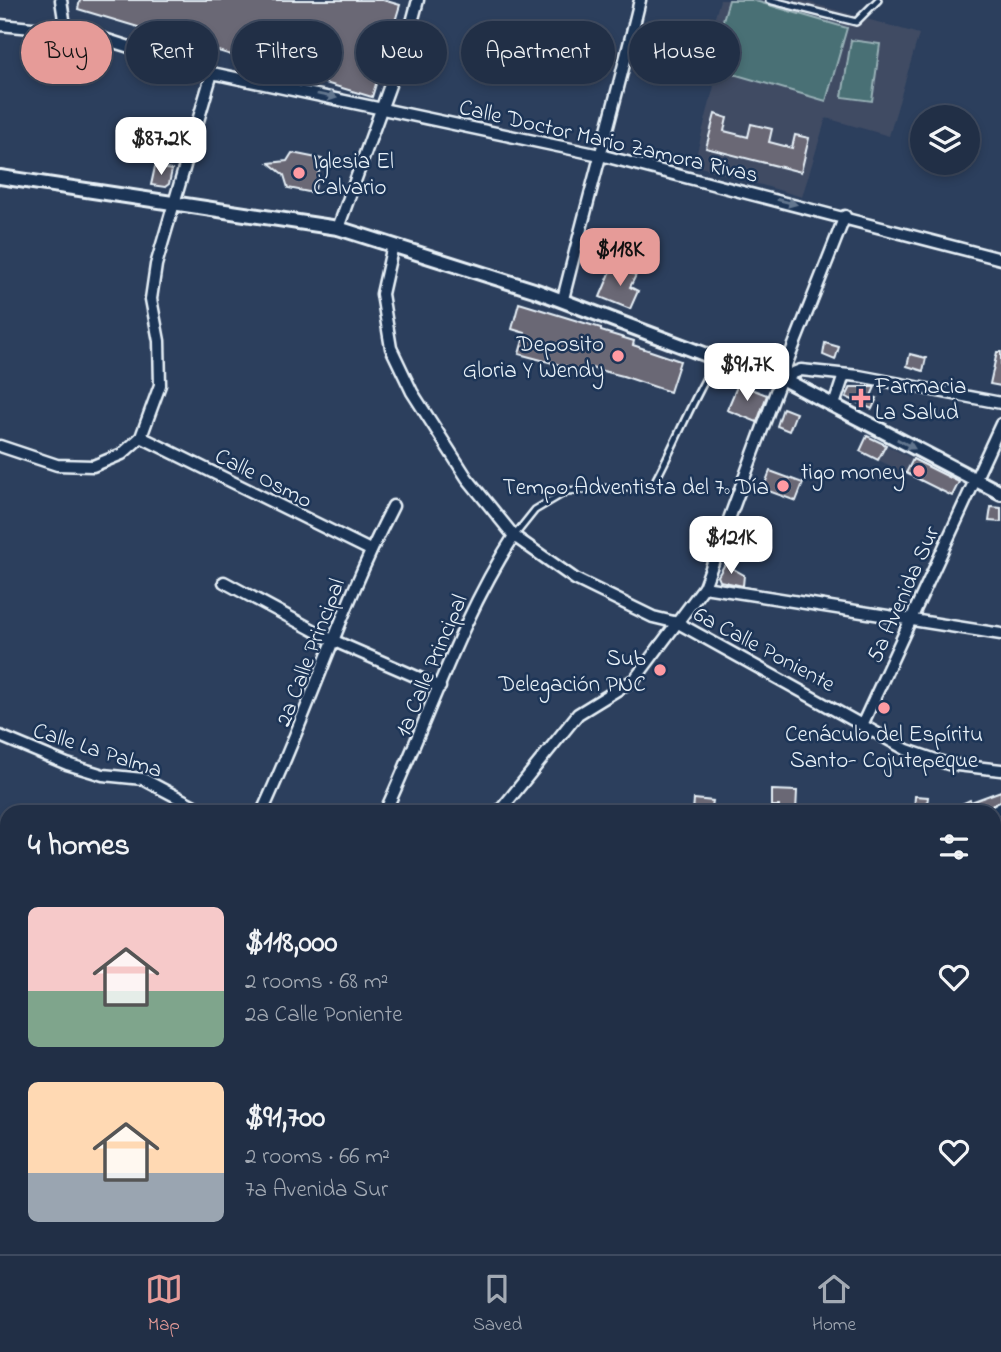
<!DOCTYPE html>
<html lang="en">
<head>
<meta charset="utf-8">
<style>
  :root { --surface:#212f46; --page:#29374d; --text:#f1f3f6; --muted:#a2a9b3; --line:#3e4a5f; --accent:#e69b98 }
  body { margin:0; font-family:"Indie Flower",sans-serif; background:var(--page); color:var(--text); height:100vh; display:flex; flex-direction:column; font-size:26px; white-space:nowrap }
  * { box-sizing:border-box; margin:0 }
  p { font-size:23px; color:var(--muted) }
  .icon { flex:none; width:38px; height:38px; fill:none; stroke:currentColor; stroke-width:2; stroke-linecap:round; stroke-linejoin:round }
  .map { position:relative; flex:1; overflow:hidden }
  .drawer { position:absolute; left:0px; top:805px; width:1001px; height:450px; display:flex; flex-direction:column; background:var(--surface); border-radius:21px 21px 0 0; box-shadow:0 4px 10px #0003,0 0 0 2px var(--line) }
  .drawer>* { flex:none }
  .hud { position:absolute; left:21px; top:21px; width:959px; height:63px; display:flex; gap:14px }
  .fabs { position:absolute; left:910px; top:105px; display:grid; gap:14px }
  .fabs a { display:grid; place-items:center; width:70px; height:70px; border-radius:50%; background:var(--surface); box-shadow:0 4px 10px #0003,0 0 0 2px var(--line); font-size:35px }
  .price { position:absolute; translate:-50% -60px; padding:0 16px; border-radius:14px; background:#fff; color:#222; font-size:23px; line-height:46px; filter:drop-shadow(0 2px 4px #0008) }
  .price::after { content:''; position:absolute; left:50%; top:42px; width:21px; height:16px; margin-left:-10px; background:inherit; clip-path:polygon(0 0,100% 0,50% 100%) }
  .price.selected { background:var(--accent); color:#111 }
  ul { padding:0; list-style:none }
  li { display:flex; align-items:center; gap:21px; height:175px; padding:0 28px }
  li span { display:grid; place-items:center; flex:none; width:196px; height:140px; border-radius:10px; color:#555 }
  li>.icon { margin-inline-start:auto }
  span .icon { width:84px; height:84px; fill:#fffc; stroke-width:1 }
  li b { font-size:30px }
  h2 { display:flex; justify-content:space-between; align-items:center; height:84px; padding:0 28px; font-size:30px }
  .chip { padding:0 24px; border-radius:32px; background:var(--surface); box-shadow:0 4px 10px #0003,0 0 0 2px var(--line); font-size:24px; line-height:63px }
  .chip.selected { background:var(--accent); color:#111 }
  .tab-bar { display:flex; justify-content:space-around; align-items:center; height:98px; border-top:2px solid var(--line); background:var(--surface); font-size:19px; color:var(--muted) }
  .tab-bar a { display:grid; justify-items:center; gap:4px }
  .tab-bar .selected { color:var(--accent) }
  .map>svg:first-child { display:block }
</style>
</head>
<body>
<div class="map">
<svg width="1001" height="1254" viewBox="0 0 1001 1254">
  <rect width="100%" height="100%" fill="#2c3f5d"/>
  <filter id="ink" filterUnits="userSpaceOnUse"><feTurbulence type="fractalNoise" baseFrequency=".0143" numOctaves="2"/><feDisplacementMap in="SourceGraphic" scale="14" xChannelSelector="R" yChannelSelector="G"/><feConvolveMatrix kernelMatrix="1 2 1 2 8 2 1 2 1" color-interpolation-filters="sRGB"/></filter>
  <g filter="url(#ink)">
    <!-- built -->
    <g fill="#3f4b64">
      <polygon points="720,0 801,0 919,34 889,136 826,118 802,197 697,166 695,160 714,86 698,75"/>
      <polygon points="886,445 913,459 906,473 878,460"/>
    </g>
    <!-- green -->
    <g fill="#497074" stroke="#98b0b6" stroke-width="2">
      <polygon points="729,0 752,0 847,28 826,101 709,67"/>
      <polygon points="851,40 880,44 872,101 842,97"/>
    </g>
    <!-- building -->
    <g fill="#6a6775" stroke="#e8f1f8" stroke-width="2">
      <polygon points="80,0 383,0 400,5 372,97 78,9"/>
      <polygon points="715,114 727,118 724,131 748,137 751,124 772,129 769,142 792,148 795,135 809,138 801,172 706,148"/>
      <polygon points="292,153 322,159 314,193 288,188 284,175 269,163 287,161"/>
      <polygon points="155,167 172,170 169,184 165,187 151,185"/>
      <polygon points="613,266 636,275 630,287 638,291 630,309 600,297"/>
      <polygon points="519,303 601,328 601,331 634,341 633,345 680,361 670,392 623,376 591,368 590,373 519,354 525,333 512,329"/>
      <polygon points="825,343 839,347 835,360 823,355"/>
      <polygon points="775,347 784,350 779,363 772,366 767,365"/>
      <polygon points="997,352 1001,352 1001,386 990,384"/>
      <polygon points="910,354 926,358 923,371 907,366"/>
      <polygon points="738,384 767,395 757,422 727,410"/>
      <polygon points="851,387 875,387 871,396 877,398 872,409 846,397"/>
      <polygon points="783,408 796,413 789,431 777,426"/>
      <polygon points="867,436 886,445 878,460 860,451"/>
      <polygon points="913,459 959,482 952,496 906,473"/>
      <polygon points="770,471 803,483 796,501 763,489"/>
      <polygon points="991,507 1001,508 1001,522 989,521"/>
      <polygon points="725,564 744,575 743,586 720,581 718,576"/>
      <polygon points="772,790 797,791 796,812 779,812 779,806 772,806"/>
      <polygon points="1001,791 1001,801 990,806 987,812 945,812 970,800 971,802"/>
      <polygon points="915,796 928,797 926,812 914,812"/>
      <polygon points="694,799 713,801 711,812 693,812"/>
    </g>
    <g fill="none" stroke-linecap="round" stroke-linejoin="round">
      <defs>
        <g id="service">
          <polyline points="769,0 856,22 878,0"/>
          <path d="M515,535L535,510L567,491L653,485C676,443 692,399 717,359"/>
        </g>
        <g id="minor">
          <polyline points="61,0 66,32"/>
          <polyline points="0,25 54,30 101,38 212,73 600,155 1001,259"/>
          <polyline points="338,228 410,30 418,0"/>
          <polyline points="393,245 382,294 391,348 412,392 467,478 514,536 575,579 653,617 678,623 907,750 948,764 1001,770"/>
          <path d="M563,299C588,199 616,100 640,0"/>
          <polyline points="781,378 801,370 859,376 1001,403"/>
          <polyline points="834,405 844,375"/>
          <polyline points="141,437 370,550"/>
          <polyline points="0,446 57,465 93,466 122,454 141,437 160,385 159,341 151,299 156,265 212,73"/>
          <polyline points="224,582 332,640 440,687"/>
          <polyline points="704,587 1001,634"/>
          <polyline points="863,723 1001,424"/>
          <polyline points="0,736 67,764 103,775 143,779 196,807 223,812"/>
          <path d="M262,812C309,711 342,605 393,506"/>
          <path d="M385,812C428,720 459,621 514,536"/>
          <polyline points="499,812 578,714 635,679 704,587 781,378 845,216"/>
          <polyline points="994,812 1001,808"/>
          <polyline points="994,987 1001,989"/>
          <polyline points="0,993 7,997"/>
          <polyline points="994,1087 1001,1084"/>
          <polyline points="0,1149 7,1154"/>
          <polyline points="0,1201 7,1195"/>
          <polyline points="240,1248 264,1254"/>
          <polyline points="42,1254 52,1248"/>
          <polyline points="395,1254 397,1248"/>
          <polyline points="505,1254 507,1248"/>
          <polyline points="748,1254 749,1248"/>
        </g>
        <polyline id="tertiary" points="0,177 338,228 534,290 717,359 781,378 1001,493"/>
      </defs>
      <!-- service casing -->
      <use href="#service" stroke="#e8f1f8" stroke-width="10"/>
      <!-- minor casing -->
      <use href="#minor" stroke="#e8f1f8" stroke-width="15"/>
      <!-- tertiary casing -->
      <use href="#tertiary" stroke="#e8f1f8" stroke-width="18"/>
      <!-- service -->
      <use href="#service" stroke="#1d3557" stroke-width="5"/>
      <!-- minor -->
      <use href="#minor" stroke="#1d3557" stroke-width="10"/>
      <!-- tertiary -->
      <use href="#tertiary" stroke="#1d3557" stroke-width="12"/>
    </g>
    <!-- one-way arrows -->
    <defs><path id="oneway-solid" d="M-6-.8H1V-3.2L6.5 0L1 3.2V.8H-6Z" transform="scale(1.75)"/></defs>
    <g fill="#64778f">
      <use href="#oneway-solid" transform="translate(327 96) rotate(11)"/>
      <use href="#oneway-solid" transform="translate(787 202) rotate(14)"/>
      <use href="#oneway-solid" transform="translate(906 444) rotate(28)"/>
    </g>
  </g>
  <!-- markers -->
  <g fill="#ff9aa2" stroke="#1d3557" stroke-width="2.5">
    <circle cx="299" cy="173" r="7"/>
    <circle cx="618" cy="356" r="7"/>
    <path d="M857.5 387.5h7v7h7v7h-7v7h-7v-7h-7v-7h7z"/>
    <circle cx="919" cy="471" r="7"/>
    <circle cx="783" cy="486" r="7"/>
    <circle cx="660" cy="670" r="7"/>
    <circle cx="884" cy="708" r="7"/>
  </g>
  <g text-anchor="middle" stroke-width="5" stroke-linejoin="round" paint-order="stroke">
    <!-- street labels -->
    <g font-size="23" fill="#e8f1f8" stroke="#1d3557">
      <text transform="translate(609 140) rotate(13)" y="8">Calle Doctor Mario Zamora Rivas</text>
      <text transform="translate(264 477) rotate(27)" y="8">Calle Osmo</text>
      <text transform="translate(902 594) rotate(-66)" y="8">5a Avenida Sur</text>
      <text transform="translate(765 648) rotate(28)" y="8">6a Calle Poniente</text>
      <text transform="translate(309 652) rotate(-69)" y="8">2a Calle Principal</text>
      <text transform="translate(430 665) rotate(-67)" y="8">1a Calle Principal</text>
      <text transform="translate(98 749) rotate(18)" y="8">Calle La Palma</text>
    </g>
    <!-- poi labels -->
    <g font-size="23" fill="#e8f1f8" stroke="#1d3557" text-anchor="end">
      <text x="313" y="168" text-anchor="start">Iglesia El<tspan x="313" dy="26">Calvario</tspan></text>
      <text x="604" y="351">Deposito<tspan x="604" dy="26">Gloria Y Wendy</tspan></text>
      <text x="875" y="393" text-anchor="start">Farmacia<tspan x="875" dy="26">La Salud</tspan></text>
      <text x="905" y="479">tigo money</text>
      <text x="769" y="494">Tempo Adventista del 7º Día</text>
      <text x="646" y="665">Sub<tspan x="646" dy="26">Delegación PNC</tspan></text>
      <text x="884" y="741" text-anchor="middle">Cenáculo del Espíritu<tspan x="884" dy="26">Santo- Cojutepeque</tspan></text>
    </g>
  </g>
</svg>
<div class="fabs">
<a><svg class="icon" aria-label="layers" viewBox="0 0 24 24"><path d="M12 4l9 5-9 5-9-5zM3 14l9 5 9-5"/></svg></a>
</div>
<b class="price" style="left:161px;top:177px">$87.2K</b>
<b class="price selected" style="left:620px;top:288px">$118K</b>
<b class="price" style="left:747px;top:403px">$91.7K</b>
<b class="price" style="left:731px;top:576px">$121K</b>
<div class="hud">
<a class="chip selected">Buy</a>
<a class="chip">Rent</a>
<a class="chip">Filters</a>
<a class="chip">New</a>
<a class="chip">Apartment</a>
<a class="chip">House</a>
</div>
<section class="drawer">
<h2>4 homes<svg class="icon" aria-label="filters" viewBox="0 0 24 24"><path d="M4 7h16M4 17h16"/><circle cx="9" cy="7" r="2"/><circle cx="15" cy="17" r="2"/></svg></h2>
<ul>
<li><span style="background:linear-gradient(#f6c9c9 60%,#7fa58c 0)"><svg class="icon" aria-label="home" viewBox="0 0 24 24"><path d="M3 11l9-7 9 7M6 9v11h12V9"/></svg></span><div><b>$118,000</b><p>2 rooms · 68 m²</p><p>2a Calle Poniente</p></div><svg class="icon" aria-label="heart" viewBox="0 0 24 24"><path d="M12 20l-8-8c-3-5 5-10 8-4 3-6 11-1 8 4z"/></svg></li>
<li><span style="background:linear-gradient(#ffd9b3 65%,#9aa5b1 0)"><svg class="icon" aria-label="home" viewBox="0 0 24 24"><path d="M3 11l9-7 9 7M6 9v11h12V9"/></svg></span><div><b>$91,700</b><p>2 rooms · 66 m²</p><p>7a Avenida Sur</p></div><svg class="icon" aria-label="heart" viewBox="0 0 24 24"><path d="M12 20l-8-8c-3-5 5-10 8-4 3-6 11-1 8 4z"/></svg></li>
</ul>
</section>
</div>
<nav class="tab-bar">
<a class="selected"><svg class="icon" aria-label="map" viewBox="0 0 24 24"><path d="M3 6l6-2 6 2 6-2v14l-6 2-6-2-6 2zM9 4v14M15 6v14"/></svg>Map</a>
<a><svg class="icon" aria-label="saved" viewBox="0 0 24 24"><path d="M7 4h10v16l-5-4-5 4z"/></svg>Saved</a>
<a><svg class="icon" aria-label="home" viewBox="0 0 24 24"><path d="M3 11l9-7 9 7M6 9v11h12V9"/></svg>Home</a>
</nav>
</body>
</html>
